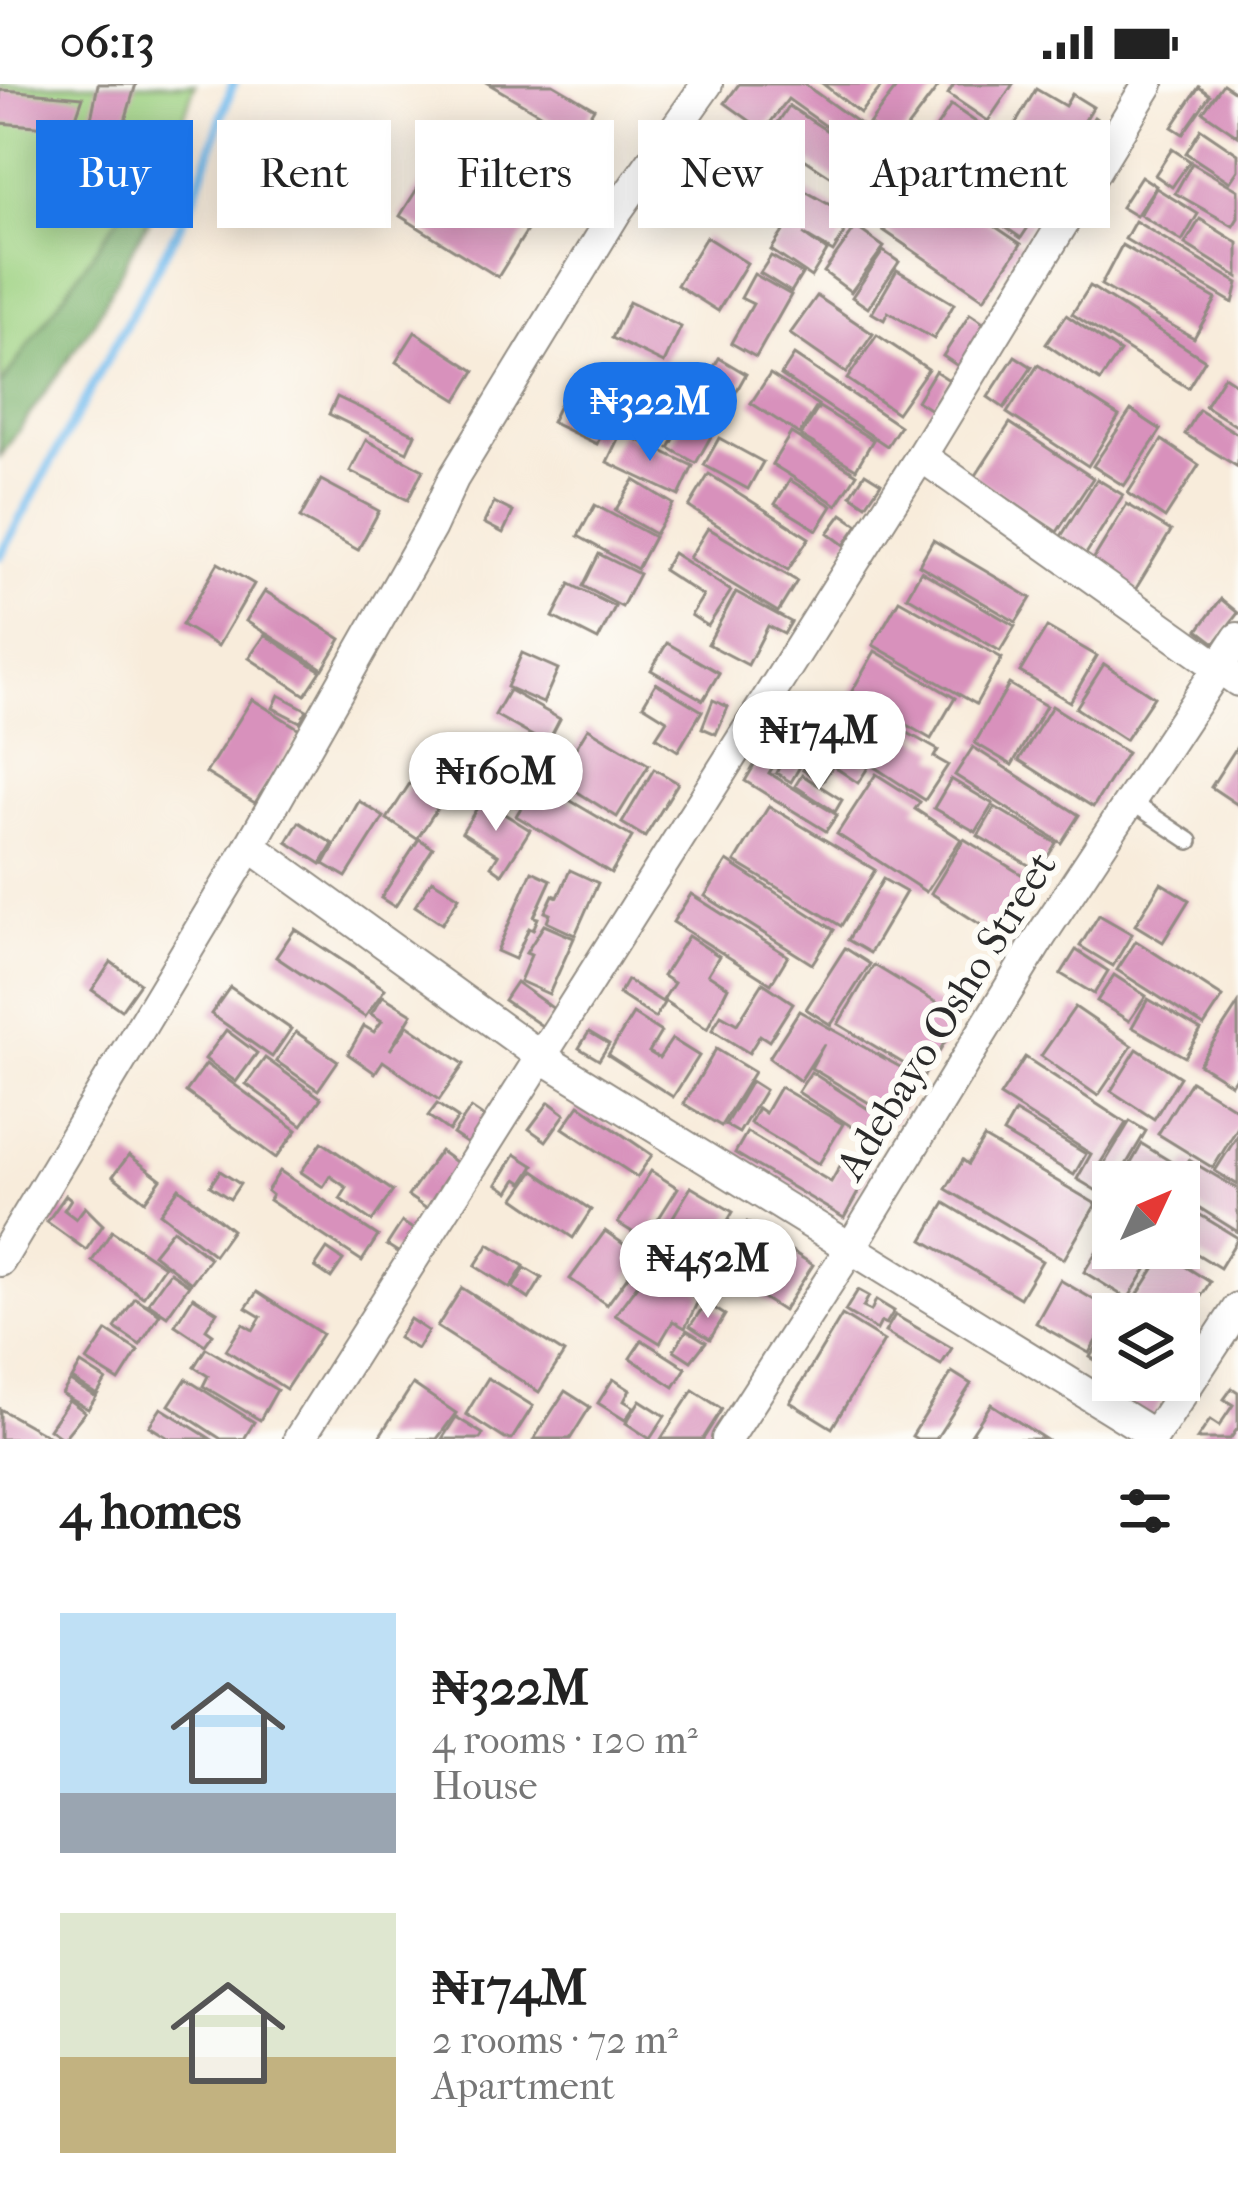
<!DOCTYPE html>
<html lang="en">
<head>
<meta charset="utf-8">
<style>
  :root { --surface:#fff; --page:#f2f2f2; --text:#222; --muted:#767676; --accent:#1a73e8 }
  body { margin:0; font-family:"IM FELL French Canon",serif; background:var(--page); color:var(--text); height:100vh; display:flex; flex-direction:column; font-size:45px; white-space:nowrap }
  * { box-sizing:border-box; margin:0 }
  p { font-size:39px; color:var(--muted) }
  .icon { flex:none; width:66px; height:66px; fill:none; stroke:currentColor; stroke-width:2; stroke-linecap:round; stroke-linejoin:round }
  .map { position:relative; height:1355px; overflow:hidden }
  .side { display:flex; flex-direction:column; background:var(--surface); flex:1 }
  .side>* { flex:none }
  .banner { position:absolute; left:36px; top:36px; width:1167px; height:108px; display:flex; gap:24px }
  .needle { width:78px; rotate:46deg }
  .tools { position:absolute; left:1092px; top:1077px; display:grid; gap:24px }
  .tools a { display:grid; place-items:center; width:108px; height:108px; border-radius:0px; background:var(--surface); box-shadow:0 6px 30px #0003; font-size:60px }
  .price { position:absolute; translate:-50% -102px; padding:0 27px; border-radius:42px; background:#fff; color:#222; font-size:39px; line-height:78px; filter:drop-shadow(0 3px 6px #0008) }
  .price::after { content:''; position:absolute; left:50%; top:72px; width:36px; height:27px; margin-left:-18px; background:inherit; clip-path:polygon(0 0,100% 0,50% 100%) }
  .price.selected { background:var(--accent); color:#fff }
  ul { padding:0; list-style:none }
  li { display:flex; align-items:center; gap:36px; height:300px; padding:0 60px }
  li span { display:grid; place-items:center; flex:none; width:336px; height:240px; border-radius:0px; color:#555 }
  li>.icon { margin-inline-start:auto }
  span .icon { width:144px; height:144px; fill:#fffc; stroke-width:1 }
  li b { font-size:51px }
  h2 { display:flex; justify-content:space-between; align-items:center; height:144px; padding:0 60px; font-size:51px }
  .pill { padding:0 42px; border-radius:0px; background:var(--surface); box-shadow:0 6px 30px #0003; font-size:42px; line-height:108px }
  .pill.selected { background:var(--accent); color:#fff }
  .status { display:flex; justify-content:space-between; align-items:center; height:84px; padding:0 60px; background:var(--surface); direction:ltr }
  .status svg { height:33px; fill:currentColor }
  .map>svg:first-child { display:block }
</style>
</head>
<body>
<div class="status"><b>06:13</b><svg viewBox="0 0 49 12"><path d="M0 12V9h3v3zM5 12V6h3v6zM10 12V3h3v9zM15 12V0h3v12zM26 1h20v11H26zM47 4h2v5h-2z"/></svg></div>
<div class="map">
<svg width="1238" height="1355" viewBox="0 0 1238 1355">
  <rect width="100%" height="100%" fill="#fdfcf7"/>
  <filter id="ink" filterUnits="userSpaceOnUse"><feTurbulence type="fractalNoise" baseFrequency=".00833" numOctaves="2"/><feDisplacementMap in="SourceGraphic" scale="24" xChannelSelector="R" yChannelSelector="G"/><feConvolveMatrix kernelMatrix="1 2 1 2 8 2 1 2 1" color-interpolation-filters="sRGB"/></filter>
  <filter id="wash" filterUnits="userSpaceOnUse"><feTurbulence type="fractalNoise" baseFrequency=".004" numOctaves="4" result="noise"/><feDisplacementMap in="SourceGraphic" scale="48" xChannelSelector="R" yChannelSelector="G"/><feGaussianBlur stdDeviation="2.7" result="paint"/><feColorMatrix in="noise" values="0 0 0 0 0 0 0 0 0 0 0 0 0 0 0 0 0 1.4 0 .05"/><feComposite in="paint" operator="in"/></filter>
  <g filter="url(#wash)">
    <rect width="100%" height="100%" fill="#f8ecdb"/>
    <!-- green -->
    <polygon fill="#9ed282" stroke="#647e56" stroke-width="3" points="0,0 195,0 149,138 85,232 0,347"/>
    <!-- forest -->
    <polygon fill="#7eb470" stroke="#54704e" stroke-width="3" points="186,37 149,133 95,237 0,373 0,302"/>
    <g fill="none" stroke-linecap="round" stroke-linejoin="round">
      <!-- stream -->
      <polyline stroke="#77beef" stroke-width="9" points="0,472 192,119 233,0"/>
    </g>
    <g id="blocks">
      <!-- building -->
      <g fill="#d891bc">
        <polygon points="98,0 136,0 122,47 91,35"/>
        <polygon points="489,0 553,0 594,24 577,52"/>
        <polygon points="739,0 804,0 878,53 865,70 788,15 764,47 725,19"/>
        <polygon points="823,0 877,0 881,3 860,29"/>
        <polygon points="899,0 938,3 895,60 869,40"/>
        <polygon points="954,0 1013,0 988,37 948,10"/>
        <polygon points="1223,0 1238,10 1238,52 1203,28"/>
        <polygon points="1199,3 1210,11 1183,50 1172,43"/>
        <polygon points="1036,5 1065,22 1072,10 1093,23 1059,79 1010,49"/>
        <polygon points="0,6 17,7 83,13 72,45 0,39"/>
        <polygon points="951,21 983,43 974,57 1015,85 1024,71 1060,95 1021,154 921,86 939,59 930,53"/>
        <polygon points="789,22 864,71 844,101 769,52"/>
        <polygon points="1094,33 1111,45 1080,92 1063,80"/>
        <polygon points="1201,45 1238,70 1238,86 1230,98 1186,69"/>
        <polygon points="881,57 897,69 859,123 843,111"/>
        <polygon points="1172,65 1190,77 1172,103 1155,91"/>
        <polygon points="436,75 533,137 498,193 400,132"/>
        <polygon points="1192,79 1238,106 1238,134 1233,142 1175,109"/>
        <polygon points="907,83 1021,160 984,215 870,137"/>
        <polygon points="77,86 97,91 84,137 65,131"/>
        <polygon points="1141,92 1156,102 1136,132 1121,123"/>
        <polygon points="789,98 853,134 833,168 803,150 827,167 811,193 771,166 788,140 770,129"/>
        <polygon points="1156,104 1198,130 1182,157 1140,131"/>
        <polygon points="1200,135 1238,159 1238,193 1185,160"/>
        <polygon points="1135,137 1238,199 1233,219 1125,155"/>
        <polygon points="856,143 884,163 851,208 824,188"/>
        <polygon points="706,153 747,179 718,227 677,201"/>
        <polygon points="1122,161 1216,215 1194,254 1101,201"/>
        <polygon points="883,167 899,178 868,224 852,213"/>
        <polygon points="771,172 802,190 791,208 760,189"/>
        <polygon points="897,186 954,220 934,255 888,228 884,236 872,229"/>
        <polygon points="754,190 791,211 756,273 731,259 753,220 741,214"/>
        <polygon points="1090,202 1205,276 1188,304 1072,230"/>
        <polygon points="817,212 873,250 846,289 790,250"/>
        <polygon points="629,218 681,243 664,279 612,254"/>
        <polygon points="970,230 992,245 964,286 943,272"/>
        <polygon points="1066,231 1120,268 1100,297 1046,260"/>
        <polygon points="415,248 475,287 457,316 396,278"/>
        <polygon points="877,251 928,285 897,329 847,295"/>
        <polygon points="794,271 900,342 887,362 781,291"/>
        <polygon points="1015,272 1032,283 1004,324 988,313"/>
        <polygon points="719,274 746,290 696,379 669,364"/>
        <polygon points="1038,281 1119,332 1088,382 1007,329"/>
        <polygon points="935,287 949,296 931,326 917,317"/>
        <polygon points="770,290 818,321 799,350 751,319"/>
        <polygon points="1224,292 1238,301 1238,343 1205,322"/>
        <polygon points="564,311 609,333 597,360 551,338"/>
        <polygon points="337,313 415,350 407,368 329,330"/>
        <polygon points="819,323 873,356 856,385 801,352"/>
        <polygon points="1131,326 1161,346 1124,402 1093,382"/>
        <polygon points="1199,326 1238,350 1238,383 1185,350"/>
        <polygon points="1010,339 1093,394 1057,448 975,393"/>
        <polygon points="621,348 693,382 679,412 607,378"/>
        <polygon points="791,349 857,390 837,421 772,380"/>
        <polygon points="719,354 763,378 748,405 704,381"/>
        <polygon points="366,356 423,386 408,416 350,387"/>
        <polygon points="1162,356 1199,381 1165,434 1128,409"/>
        <polygon points="865,389 881,399 866,421 851,411"/>
        <polygon points="709,390 809,454 788,486 689,423"/>
        <polygon points="1097,395 1123,411 1086,470 1060,454"/>
        <polygon points="321,396 379,427 358,466 300,434"/>
        <polygon points="634,396 673,420 655,450 615,427"/>
        <polygon points="790,396 832,422 817,446 775,420"/>
        <polygon points="494,418 513,428 503,449 484,439"/>
        <polygon points="1127,420 1171,447 1132,511 1088,484"/>
        <polygon points="595,421 654,453 637,485 578,452"/>
        <polygon points="842,430 858,441 844,461 828,449"/>
        <polygon points="708,444 797,497 778,528 689,474"/>
        <polygon points="933,456 1031,514 1016,538 919,481"/>
        <polygon points="673,469 731,507 708,542 691,531 703,512 663,486"/>
        <polygon points="599,470 639,490 622,523 583,502"/>
        <polygon points="218,479 254,500 218,562 182,541"/>
        <polygon points="921,487 1015,542 1000,567 907,512"/>
        <polygon points="570,500 615,523 598,556 553,533"/>
        <polygon points="265,507 341,555 323,585 246,537"/>
        <polygon points="736,508 791,538 784,550 768,542 748,581 708,560"/>
        <polygon points="1221,515 1238,529 1215,559 1198,546"/>
        <polygon points="899,516 1002,574 976,620 873,561"/>
        <polygon points="1047,543 1097,572 1070,618 1020,588"/>
        <polygon points="265,551 321,587 305,611 249,574"/>
        <polygon points="667,559 719,589 703,616 651,586"/>
        <polygon points="875,567 955,614 931,655 851,609"/>
        <polygon points="522,569 558,585 543,619 507,603"/>
        <polygon points="1104,580 1154,613 1125,656 1076,624"/>
        <polygon points="656,599 702,627 678,667 656,653 667,636 643,621"/>
        <polygon points="1009,600 1046,622 1012,681 975,659"/>
        <polygon points="509,606 560,635 547,660 495,631"/>
        <polygon points="279,611 307,626 300,638 273,624"/>
        <polygon points="252,615 301,646 255,719 206,689"/>
        <polygon points="713,616 728,623 716,650 702,644"/>
        <polygon points="1052,622 1127,669 1093,723 1019,676"/>
        <polygon points="804,635 846,662 834,679 793,653"/>
        <polygon points="890,639 938,666 934,673 948,681 925,716 865,677"/>
        <polygon points="778,641 793,651 769,689 837,731 826,747 745,697"/>
        <polygon points="588,644 649,681 617,733 557,695"/>
        <polygon points="793,658 809,667 791,698 776,689"/>
        <polygon points="1238,661 1238,721 1211,703"/>
        <polygon points="500,663 537,681 516,722 480,704"/>
        <polygon points="973,663 1079,731 1061,759 955,691"/>
        <polygon points="847,668 869,682 858,699 836,684"/>
        <polygon points="814,670 833,682 822,698 803,686"/>
        <polygon points="423,679 437,687 421,713 438,723 417,755 387,735"/>
        <polygon points="654,685 678,699 645,753 622,739"/>
        <polygon points="876,690 920,718 915,725 961,755 926,808 837,750"/>
        <polygon points="802,691 842,716 835,728 795,702"/>
        <polygon points="951,695 993,720 976,748 934,724"/>
        <polygon points="537,697 632,753 611,789 516,732"/>
        <polygon points="482,716 530,746 502,790 491,782 498,771 462,748"/>
        <polygon points="359,717 384,733 346,793 324,780"/>
        <polygon points="769,722 875,786 841,842 735,778"/>
        <polygon points="995,723 1056,759 1039,787 978,752"/>
        <polygon points="299,738 333,760 321,780 287,758"/>
        <polygon points="419,755 433,764 395,823 381,814"/>
        <polygon points="964,755 1034,798 1000,853 931,809"/>
        <polygon points="727,777 834,846 812,880 705,812"/>
        <polygon points="570,786 598,799 575,851 547,838 550,830 545,828 553,811 558,813"/>
        <polygon points="532,787 551,796 534,833 538,834 533,846 529,844 515,875 497,867"/>
        <polygon points="883,795 906,808 870,869 848,856"/>
        <polygon points="432,796 459,813 442,840 415,822"/>
        <polygon points="1161,799 1189,816 1163,858 1135,841"/>
        <polygon points="691,810 788,872 771,900 673,838"/>
        <polygon points="1099,831 1132,850 1113,882 1080,862"/>
        <polygon points="544,841 574,854 549,910 520,897 531,871 526,869"/>
        <polygon points="295,845 385,905 365,933 276,873"/>
        <polygon points="688,852 719,872 708,890 728,903 707,945 663,916 674,899 663,892"/>
        <polygon points="1136,857 1223,913 1204,942 1117,886"/>
        <polygon points="845,864 870,880 831,941 806,925"/>
        <polygon points="1076,866 1108,887 1094,910 1061,890"/>
        <polygon points="111,878 140,899 121,926 92,906"/>
        <polygon points="874,881 960,933 924,992 838,940"/>
        <polygon points="1114,891 1146,912 1129,937 1097,917"/>
        <polygon points="627,896 664,919 655,934 619,910"/>
        <polygon points="516,898 554,925 542,942 504,916"/>
        <polygon points="763,899 793,919 769,957 760,951 749,969 712,946 721,931 737,940"/>
        <polygon points="230,903 291,945 272,973 211,930"/>
        <polygon points="383,912 412,930 390,966 408,941 464,980 439,1016 383,977 375,989 348,970 364,942 374,948 382,937 371,930"/>
        <polygon points="1148,915 1201,946 1185,973 1132,943"/>
        <polygon points="1238,920 1238,989 1231,1000 1199,980"/>
        <polygon points="1075,923 1132,962 1098,1012 1041,972"/>
        <polygon points="799,927 920,994 893,1039 876,1029 879,1025 811,984 824,960 800,997 769,974"/>
        <polygon points="633,930 661,948 649,968 659,974 672,955 699,972 673,1013 608,971"/>
        <polygon points="226,946 257,969 236,998 205,975"/>
        <polygon points="296,948 338,977 318,1006 276,977"/>
        <polygon points="589,948 609,960 599,976 579,964"/>
        <polygon points="716,965 754,988 721,1042 684,1020"/>
        <polygon points="1137,965 1180,993 1154,1035 1111,1007"/>
        <polygon points="1025,973 1126,1039 1101,1078 1104,1080 1130,1037 1146,1047 1107,1113 1077,1095 1091,1070 1000,1012"/>
        <polygon points="265,974 321,1014 302,1041 246,1000"/>
        <polygon points="206,980 297,1046 276,1074 186,1008"/>
        <polygon points="811,988 876,1030 863,1050 798,1008"/>
        <polygon points="751,997 765,1006 739,1049 725,1041"/>
        <polygon points="1191,997 1238,1026 1238,1043 1213,1084 1158,1050"/>
        <polygon points="780,1003 843,1040 819,1080 750,1039 758,1024 765,1029"/>
        <polygon points="549,1018 565,1030 546,1057 529,1045"/>
        <polygon points="437,1020 458,1034 449,1047 428,1032"/>
        <polygon points="579,1021 652,1071 637,1093 563,1044"/>
        <polygon points="471,1024 490,1037 472,1063 453,1050"/>
        <polygon points="1015,1028 1086,1070 1074,1091 1003,1049"/>
        <polygon points="747,1048 831,1098 848,1068 872,1083 844,1134 735,1069"/>
        <polygon points="1238,1051 1238,1101 1215,1087"/>
        <polygon points="984,1054 1096,1120 1064,1175 946,1105 963,1076 968,1080"/>
        <polygon points="322,1058 393,1107 372,1137 340,1115 347,1104 330,1092 323,1103 301,1088"/>
        <polygon points="1142,1060 1181,1084 1173,1098 1158,1098 1130,1081"/>
        <polygon points="440,1067 458,1080 427,1125 408,1112"/>
        <polygon points="515,1070 534,1082 523,1099 517,1095 509,1108 497,1100"/>
        <polygon points="129,1071 161,1095 145,1117 113,1092"/>
        <polygon points="1189,1076 1238,1105 1238,1148 1179,1111 1179,1098 1176,1098"/>
        <polygon points="220,1087 240,1100 230,1115 210,1102"/>
        <polygon points="280,1087 378,1152 362,1177 269,1116 272,1111 267,1107"/>
        <polygon points="534,1087 591,1126 573,1154 515,1114"/>
        <polygon points="651,1087 678,1104 645,1156 618,1139"/>
        <polygon points="691,1103 733,1128 692,1197 650,1171"/>
        <polygon points="179,1104 232,1146 214,1171 160,1129"/>
        <polygon points="66,1111 71,1115 64,1126 76,1135 85,1123 103,1141 86,1166 47,1138"/>
        <polygon points="1179,1118 1238,1154 1220,1184 1179,1159"/>
        <polygon points="945,1119 1042,1177 1020,1214 923,1156"/>
        <polygon points="402,1138 416,1147 401,1170 387,1161"/>
        <polygon points="747,1138 813,1181 783,1227 717,1184"/>
        <polygon points="1113,1140 1113,1164 1158,1166 1128,1215 1084,1188"/>
        <polygon points="173,1145 210,1174 191,1199 153,1170"/>
        <polygon points="112,1147 164,1182 143,1213 92,1177"/>
        <polygon points="605,1147 642,1173 607,1221 570,1195"/>
        <polygon points="489,1160 524,1182 510,1204 475,1182"/>
        <polygon points="327,1165 343,1176 331,1194 315,1183"/>
        <polygon points="1164,1169 1210,1198 1179,1248 1179,1230 1152,1230 1133,1218"/>
        <polygon points="653,1179 702,1209 685,1244 673,1237 660,1259 615,1231"/>
        <polygon points="525,1184 542,1194 529,1215 513,1204"/>
        <polygon points="170,1188 189,1201 167,1232 148,1219"/>
        <polygon points="1060,1196 1113,1227 1089,1269 1036,1239"/>
        <polygon points="462,1204 564,1269 539,1308 437,1243"/>
        <polygon points="858,1206 869,1212 863,1223 871,1227 876,1216 894,1227 886,1240 881,1238 877,1246 845,1227"/>
        <polygon points="257,1208 322,1250 286,1305 226,1266 243,1240 253,1246 261,1233 246,1224"/>
        <polygon points="193,1213 217,1228 206,1245 213,1250 205,1261 175,1241"/>
        <polygon points="135,1214 160,1230 140,1261 115,1244"/>
        <polygon points="706,1219 725,1231 710,1255 690,1242"/>
        <polygon points="842,1231 884,1257 832,1344 790,1318"/>
        <polygon points="895,1231 952,1264 941,1281 885,1248"/>
        <polygon points="410,1235 428,1247 417,1265 398,1254"/>
        <polygon points="687,1246 706,1258 691,1277 674,1266"/>
        <polygon points="107,1247 138,1267 119,1297 87,1277"/>
        <polygon points="642,1256 686,1284 674,1303 630,1274"/>
        <polygon points="1101,1256 1113,1263 1113,1287 1090,1273"/>
        <polygon points="206,1264 277,1306 260,1336 203,1302 208,1292 194,1283"/>
        <polygon points="81,1280 106,1296 97,1311 72,1295"/>
        <polygon points="1101,1284 1113,1291 1113,1296 1131,1300 1123,1317 1092,1301"/>
        <polygon points="952,1288 971,1300 936,1355 917,1355 912,1352"/>
        <polygon points="488,1294 533,1322 512,1355 505,1355 466,1330"/>
        <polygon points="186,1295 254,1338 244,1355 221,1355 169,1321"/>
        <polygon points="613,1295 630,1306 624,1317 634,1323 625,1336 598,1319"/>
        <polygon points="70,1297 96,1313 88,1325 62,1310"/>
        <polygon points="1133,1298 1163,1312 1152,1335 1123,1322"/>
        <polygon points="413,1300 456,1329 437,1355 382,1355 379,1353"/>
        <polygon points="1232,1304 1238,1308 1238,1344 1230,1355 1197,1355 1210,1336 1219,1342 1233,1321 1224,1315"/>
        <polygon points="693,1306 722,1325 703,1355 661,1355"/>
        <polygon points="565,1307 590,1323 570,1355 534,1355"/>
        <polygon points="69,1316 85,1328 63,1355 49,1345"/>
        <polygon points="640,1316 665,1332 650,1355 626,1339"/>
        <polygon points="991,1320 1045,1355 968,1355"/>
        <polygon points="161,1324 211,1355 170,1355 149,1342"/>
        <polygon points="0,1325 53,1355 0,1355"/>
        <polygon points="456,1333 483,1350 480,1355 442,1355"/>
      </g>
    </g>
  </g>
  <g filter="url(#ink)">
    <use href="#blocks" fill-opacity="0" stroke="#928c83" stroke-width="3"/>
    <g fill="none" stroke-linecap="round" stroke-linejoin="round">
      <defs>
        <polyline id="service" points="1130,717 1190,757"/>
        <g id="minor">
          <polyline points="921,372 1238,597"/>
          <polyline points="250,762 543,974 1154,1351"/>
          <polyline points="0,1177 250,762 431,443 453,395 616,128 707,0"/>
          <polyline points="299,1355 921,372 1148,0"/>
          <polyline points="727,1355 850,1165 1041,852 1238,554"/>
          <polyline points="1152,1355 1238,1224"/>
        </g>
      </defs>
      <!-- service casing -->
      <use href="#service" stroke="#928c83" stroke-width="20"/>
      <!-- minor casing -->
      <use href="#minor" stroke="#928c83" stroke-width="34"/>
      <!-- service -->
      <use href="#service" stroke="#fff" stroke-width="15"/>
      <!-- minor -->
      <use href="#minor" stroke="#fff" stroke-width="30"/>
    </g>
  </g>
  <g text-anchor="middle" stroke-width="12" stroke-linejoin="round" paint-order="stroke">
    <!-- street labels -->
    <g font-size="42" fill="#2b2b2b" stroke="#fdfcf7">
      <text transform="translate(945 931) rotate(-58)" y="15">Adebayo Osho Street</text>
    </g>
  </g>
</svg>
<div class="tools">
<a><svg class="needle" viewBox="-14 -14 28 28"><path d="M0-13l5 13h-10z" fill="#e53935"/><path d="M0 13l5-13h-10z" fill="#767676"/></svg></a>
<a><svg class="icon" aria-label="layers" viewBox="0 0 24 24"><path d="M12 4l9 5-9 5-9-5zM3 14l9 5 9-5"/></svg></a>
</div>
<b class="price selected" style="left:650px;top:380px">₦322M</b>
<b class="price" style="left:819px;top:709px">₦174M</b>
<b class="price" style="left:496px;top:750px">₦160M</b>
<b class="price" style="left:708px;top:1237px">₦452M</b>
<div class="banner">
<a class="pill selected">Buy</a>
<a class="pill">Rent</a>
<a class="pill">Filters</a>
<a class="pill">New</a>
<a class="pill">Apartment</a>
</div>
</div>
<section class="side">
<h2>4 homes<svg class="icon" aria-label="filters" viewBox="0 0 24 24"><path d="M4 7h16M4 17h16"/><circle cx="9" cy="7" r="2"/><circle cx="15" cy="17" r="2"/></svg></h2>
<ul>
<li><span style="background:linear-gradient(#bfe0f5 75%,#9aa5b1 0)"><svg class="icon" aria-label="home" viewBox="0 0 24 24"><path d="M3 11l9-7 9 7M6 9v11h12V9"/></svg></span><div><b>₦322M</b><p>4 rooms · 120 m²</p><p>House</p></div></li>
<li><span style="background:linear-gradient(#dfe7d0 60%,#c2b280 0)"><svg class="icon" aria-label="home" viewBox="0 0 24 24"><path d="M3 11l9-7 9 7M6 9v11h12V9"/></svg></span><div><b>₦174M</b><p>2 rooms · 72 m²</p><p>Apartment</p></div></li>
</ul>
</section>
</body>
</html>
